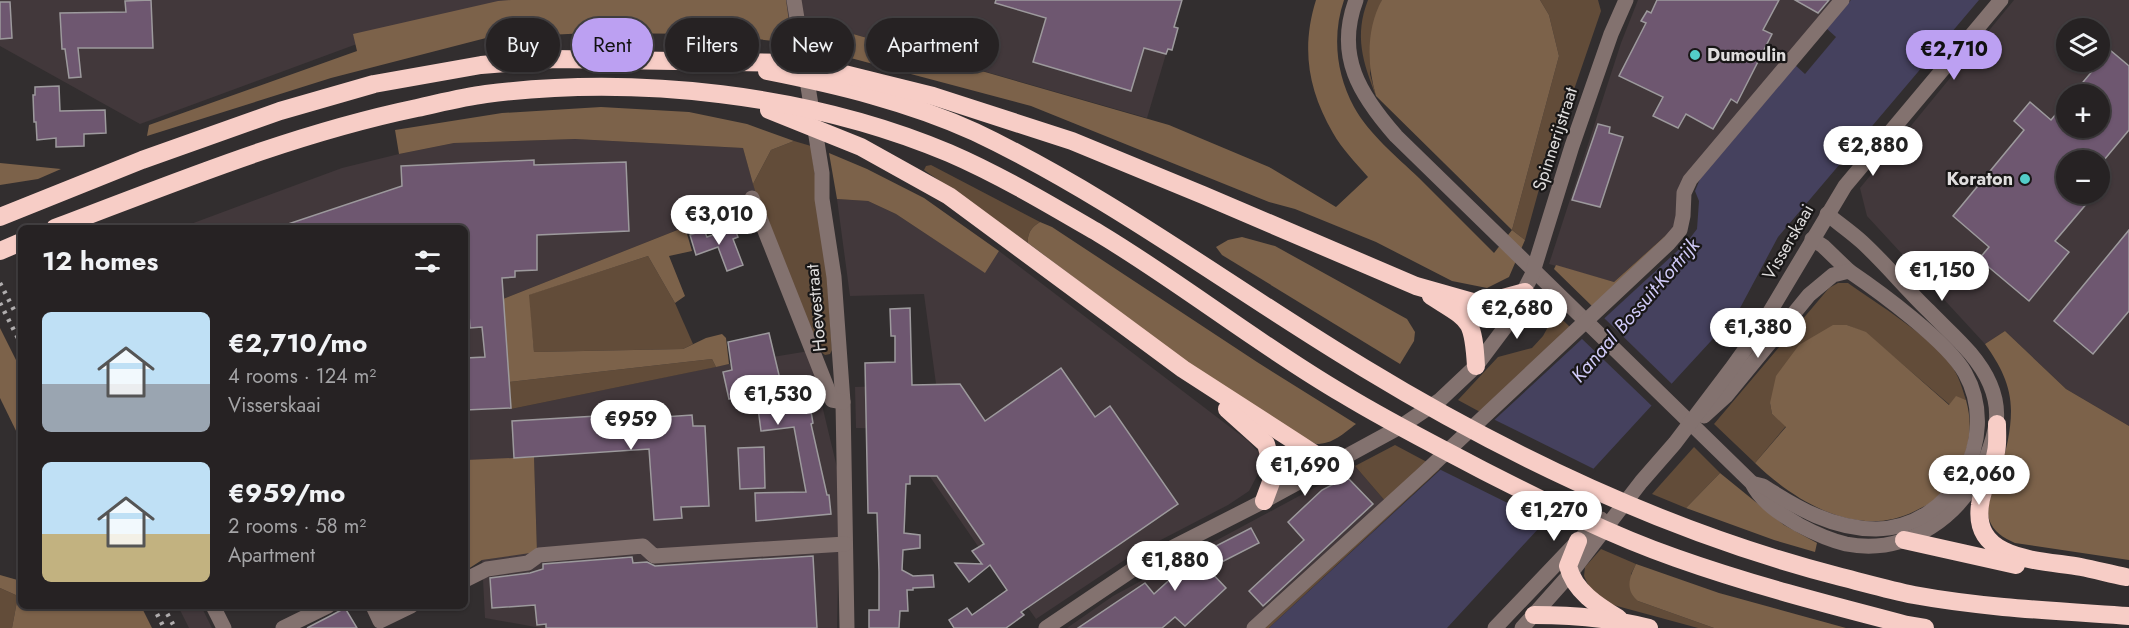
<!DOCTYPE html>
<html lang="en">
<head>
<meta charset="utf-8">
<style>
  :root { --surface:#262223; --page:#2e2a2b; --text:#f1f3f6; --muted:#a4a4a6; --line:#423f41; --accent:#bca0f2 }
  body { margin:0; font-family:Jost,sans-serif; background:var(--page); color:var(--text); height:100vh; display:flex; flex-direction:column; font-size:22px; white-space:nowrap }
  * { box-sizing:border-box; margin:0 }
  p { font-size:20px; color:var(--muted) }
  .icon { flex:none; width:33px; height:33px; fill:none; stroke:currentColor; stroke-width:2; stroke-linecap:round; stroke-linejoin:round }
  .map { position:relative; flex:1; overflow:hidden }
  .drawer { position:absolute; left:18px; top:225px; width:450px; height:384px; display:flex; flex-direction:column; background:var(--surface); border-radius:9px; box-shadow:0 2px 4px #0004,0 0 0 2px var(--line) }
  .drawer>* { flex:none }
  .banner { position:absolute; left:486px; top:18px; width:570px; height:54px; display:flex; gap:12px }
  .fabs { position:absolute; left:2056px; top:18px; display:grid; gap:12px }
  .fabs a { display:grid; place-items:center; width:54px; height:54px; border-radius:50%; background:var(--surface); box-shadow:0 2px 4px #0004,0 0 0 2px var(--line); font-size:30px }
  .price { position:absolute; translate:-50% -51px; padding:0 14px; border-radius:21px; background:#fff; color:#222; font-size:20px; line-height:39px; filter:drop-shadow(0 2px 3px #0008) }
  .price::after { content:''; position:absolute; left:50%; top:36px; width:18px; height:14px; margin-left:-9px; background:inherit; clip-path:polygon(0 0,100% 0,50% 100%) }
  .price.on { background:var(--accent); color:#111 }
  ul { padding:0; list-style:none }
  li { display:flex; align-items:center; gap:18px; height:150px; padding:0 24px }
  li span { display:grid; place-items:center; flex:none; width:168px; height:120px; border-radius:9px; color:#555 }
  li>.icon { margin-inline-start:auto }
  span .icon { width:72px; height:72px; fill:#fffc; stroke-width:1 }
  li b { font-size:26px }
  h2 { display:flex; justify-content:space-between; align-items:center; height:72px; padding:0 24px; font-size:26px }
  .tag { padding:0 21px; border-radius:27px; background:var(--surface); box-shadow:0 2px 4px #0004,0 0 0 2px var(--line); font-size:21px; line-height:54px }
  .tag.on { background:var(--accent); color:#111 }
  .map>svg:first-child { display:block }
</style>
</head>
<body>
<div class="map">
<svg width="2129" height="628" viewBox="0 0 2129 628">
  <rect width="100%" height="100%" fill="#322e2f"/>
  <!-- built -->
  <g fill="#42383b" fill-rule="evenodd">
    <polygon points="0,0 1182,0 1147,118 815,23 762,22 365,41 140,124 0,46"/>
    <polygon points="1638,0 1851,0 1679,189 1677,220 1674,228 1614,282 1549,264 1621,43"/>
    <path d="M2014,0H2129V426L2066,389L2005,331L1985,344L1867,216L1860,188ZM2067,28H2100V62H2067ZM2067,94H2100V128H2067ZM2067,160H2100V194H2067Z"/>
    <polygon points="575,139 743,148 758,201 685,227 503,299 511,409 729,364 809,351 840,480 837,628 541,628 485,618 482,560 537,551 534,458 465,460 465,228 180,228 342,168 399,154 454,143"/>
    <polygon points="837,199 868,201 896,214 984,272 999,251 1247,440 1260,454 1262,466 1249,491 1228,505 1132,555 1036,619 1005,575 1000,578 897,429 856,428 855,387 936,384 924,294 850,296"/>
    <polygon points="1355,466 1386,502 1248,628 1067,628 1113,596"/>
    <polygon points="178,606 201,606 212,628 189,628"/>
  </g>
  <!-- green -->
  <g fill="#624c39">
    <path d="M1368,0H1382L1370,74L1376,96C1363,62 1354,36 1368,0Z"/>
    <polygon points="1540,0 1598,0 1601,11 1556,142 1549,153 1525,240 1512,230 1559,56 1549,15"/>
    <polygon points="794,141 811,146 825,249 832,350 830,354 825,355 820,351 758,201 753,184 771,150"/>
    <path d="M931,165L1040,222C1032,227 1027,233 1028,243L924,170L926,166Z"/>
    <polygon points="648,256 675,303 693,344 683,349 534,352 528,295"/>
    <path d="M1838,283H1848C1876,303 1933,338 1951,365C1959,376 1962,388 1966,400L1956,397L1950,405L1866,333L1847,325L1770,403L1772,414L1786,426L1755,463L1714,424L1829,288Z"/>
    <polygon points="1537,295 1572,329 1482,413 1458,400 1498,357 1532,348 1543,336 1549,325"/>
    <polygon points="712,359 716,367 511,409 509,382"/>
    <polygon points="1395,445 1440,469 1269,628 1260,628 1386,502 1355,466"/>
    <polygon points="1694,447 1720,473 1686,508 1652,494"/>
    <polygon points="1601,549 1636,564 1631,574 1638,601 1714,628 1698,628 1606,603 1589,587 1584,576 1585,567"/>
    <polygon points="0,588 18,596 12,628 0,628"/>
  </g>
  <!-- forest -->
  <g fill="#7c624a">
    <polygon points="511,0 786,0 792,43 712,34 588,33 486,38 331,78 147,136 149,125 357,51 353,34 498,1"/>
    <path d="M1316,0H1344C1332,35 1336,74 1354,107C1369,134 1396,156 1419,178C1444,203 1469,228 1494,253L1512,230L1376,96C1367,65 1366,29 1382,0H1540L1549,15L1559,56L1512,230L1525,240L1509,277L1487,288L1452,281L1376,242L1295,209L1269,202L1031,106L813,48L810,27L815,23L1169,125L1269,167L1336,207L1368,177C1356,163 1342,149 1333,133C1308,90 1301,48 1316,0Z"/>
    <polygon points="601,107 689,112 747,124 794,141 771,150 753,184 743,148 575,139 454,143 399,154 395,130 502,113"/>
    <polygon points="829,153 867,169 924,198 999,251 985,273 896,214 868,201 837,199"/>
    <polygon points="0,163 61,169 38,179 0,185"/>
    <path d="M1040,222L1052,227L1257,362L1356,424C1343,434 1333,444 1316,444L1248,408L1028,243C1027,233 1032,227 1040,222Z"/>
    <polygon points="685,227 692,251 669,256 685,296 675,303 648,256 529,295 534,352 683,349 706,338 722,334 726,338 729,364 716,367 712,359 509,382 503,299"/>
    <polygon points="1674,228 1594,308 1554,269 1556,265 1614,282"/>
    <polygon points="1242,237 1275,246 1407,319 1415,332 1414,341 1400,364 1222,255 1216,247 1228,240"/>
    <path d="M1833,325H1847L1866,332L1949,405L1956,396L1966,400C1974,429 1969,454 1952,478C1948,484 1944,492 1939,497C1933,502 1923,507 1915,511C1859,540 1795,502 1755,463L1786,427L1772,414L1770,403L1776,376L1799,345Z"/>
    <polygon points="0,328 21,370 21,441 0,398"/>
    <path d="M2005,331L2066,389L2129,426V560L2015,543C2004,538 1993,532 1989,519C1985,504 1996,484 2000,470C2006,452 2011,430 2011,411C2011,385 2000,365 1985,344Z"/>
    <polygon points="534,457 537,552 482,560 465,571 465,460"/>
    <polygon points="1720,473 1784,525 1817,543 1815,552 1774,540 1686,508"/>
    <path d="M1636,564L1719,593L1846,628H1714L1638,601C1625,590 1629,578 1636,564Z"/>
    <polygon points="0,575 21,581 21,606 141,606 152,628 12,628 18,596 0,588"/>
  </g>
  <!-- water -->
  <polygon fill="#45415e" points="1851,0 1979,0 1778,237 1732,323 1722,329 1447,628 1269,628 1687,242 1697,229 1699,201 1695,191 1700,179"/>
  <!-- pier -->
  <g fill="#322e2f">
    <polygon points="1826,28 1836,37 1805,74 1795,65"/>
    <polygon points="1602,316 1674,386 1654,408 1580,337"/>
    <polygon points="1491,418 1596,470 1548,523 1437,468"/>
  </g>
  <!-- building -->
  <g fill="#6e5770" stroke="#9d9a9d" stroke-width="1.5">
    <polygon points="151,0 153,48 78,48 81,77 69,78 65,49 62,49 60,13 126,12 125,1"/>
    <polygon points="996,0 1182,0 1174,27 1178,28 1172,50 1168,49 1166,54 1144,48 1131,91 1033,62 1046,18 995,3"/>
    <polygon points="1657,0 1779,0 1763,30 1772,34 1737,103 1731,99 1713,129 1686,114 1678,128 1653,116 1663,97 1619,76 1646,23 1641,21 1647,11 1651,13"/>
    <polygon points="1795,0 1829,0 1818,13"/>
    <polygon points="0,2 10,2 12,38 0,39"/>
    <polygon points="2110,50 2129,66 2129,130 2104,160 2067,160 2067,194 2078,194 2088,202 2055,241 2069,252 2029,301 1979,259 1989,247 1953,216 2024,130 2014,121 2030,102 2051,120 2067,101 2067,128 2100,128 2100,94 2073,94"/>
    <polygon points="59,86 60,111 105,110 106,133 84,134 84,146 56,147 56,138 37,140 36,122 34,122 33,95 35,95 35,87"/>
    <polygon points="1598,124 1610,127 1609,133 1623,137 1600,207 1572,200"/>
    <polygon points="534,160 534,165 626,162 629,231 537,235 537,270 515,271 515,277 502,278 511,408 465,410 465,358 485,357 482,327 470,328 467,287 465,287 465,228 282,228 282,226 402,186 401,166"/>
    <polygon points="734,227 738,237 733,239 743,265 727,271 718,247 696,255 690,235 704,230 707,237"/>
    <polygon points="2129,230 2129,311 2093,354 2054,321"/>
    <polygon points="910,308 912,385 960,384 985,421 1061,368 1095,417 1110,406 1178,504 1021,612 1024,615 1006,628 954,628 949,620 967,608 972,615 1007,590 990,565 969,582 955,563 982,564 972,551 984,544 937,476 910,476 910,484 906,484 904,533 920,535 920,548 903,550 902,570 913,576 933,575 934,587 913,588 913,590 907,590 908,611 900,611 899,628 869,628 869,610 879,610 879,572 877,513 868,513 865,363 895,362 895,336 891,336 890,309"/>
    <polygon points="769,333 784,396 808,394 813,423 811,424 827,495 829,495 831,514 756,521 755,493 806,492 794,427 761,431 756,393 729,399 723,372 732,370 728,342"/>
    <polygon points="648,413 649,418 692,415 693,426 705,426 709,506 681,507 682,518 654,520 649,449 514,458 512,421"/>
    <polygon points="764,447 765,488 740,489 738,448"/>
    <polygon points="1347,477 1373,504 1263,606 1249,591 1304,540 1288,522 1322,490"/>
    <polygon points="1251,528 1259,543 1208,569 1226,588 1185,626 1175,617 1162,628 1078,628 1145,583 1154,594 1178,572 1175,567"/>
    <polygon points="813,556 817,628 546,628 546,624 537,625 535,605 492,608 490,578 530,573 543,569 543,564 632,557 633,563 647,562 655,566"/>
    <polygon points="345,608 357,628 307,628 332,615"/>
  </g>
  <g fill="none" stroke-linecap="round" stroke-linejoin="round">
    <!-- minor -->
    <g stroke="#83726f" stroke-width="15">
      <polyline points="794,0 822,173 822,199 834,277 843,402 847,628"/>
      <path d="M1356,0C1335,56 1360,95 1396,136L1752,483C1761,502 1782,515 1799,525C1814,533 1829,540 1846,544C1908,556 1964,515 1986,459C1996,432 2002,412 1990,384C1977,354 1951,334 1929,311C1906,289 1886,264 1862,242C1851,232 1838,223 1827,214"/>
      <polyline points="752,198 832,400 843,402"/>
      <polyline points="1812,239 1823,246 1849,271"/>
      <path d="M1704,416L1726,396L1809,295L1833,275L1849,271C1880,292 1948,342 1965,373C2002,439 1952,528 1876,529C1833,529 1797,508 1763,486L1755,484"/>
      <polyline points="465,580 487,569 528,563 539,555 643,546 654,556 845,544"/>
      <polyline points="213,606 224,628"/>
      <polyline points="373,606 380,621 411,606"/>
      <polyline points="283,628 328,606"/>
      <polyline points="1046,628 1144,562 1264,501 1400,427 1440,400 1476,366 1506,326 1532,275 1572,146 1611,34 1626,0"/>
      <polyline points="1254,628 1424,473 1669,243 1680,230 1683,216 1684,193 1690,180 1842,0"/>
      <polyline points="1495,628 1578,541 1601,519"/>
      <polyline points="1522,628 1571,573 1641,482 1675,443 1731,369 1759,330 1845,186 2001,0"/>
    </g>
    <!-- highway -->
    <g stroke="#f7cdc6" stroke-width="18">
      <path d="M767,71C838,85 909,102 975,132C1112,197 1234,290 1364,368C1512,458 1673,534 1841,577C1865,583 1889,590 1914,595C1985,608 2057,611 2129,616"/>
      <polyline points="769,110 861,147 949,196 1183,369 1330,464"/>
      <polyline points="0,217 142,160 280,111 374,84 481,65 555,59 800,63 933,96 1072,141 1203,195 1416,286 1476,303 1492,301 1525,292"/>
      <path d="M55,228C174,183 292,134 417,108C440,103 463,97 486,94C637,75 809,94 949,153C1000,175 1052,206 1100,234C1183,284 1259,345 1343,394C1389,422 1437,446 1484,471C1547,503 1610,535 1676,558C1752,585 1830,605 1907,625L1925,628"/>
      <polyline points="0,251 21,242"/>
      <path d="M1431,296C1470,321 1473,317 1476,366"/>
      <polyline points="1227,409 1266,444 1274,474 1264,501"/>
      <path d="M1997,424C1997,433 1998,443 1996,452C1993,470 1982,487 1980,505C1972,562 2043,560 2081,567C2096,570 2111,574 2126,577"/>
      <polyline points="1904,540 2016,565"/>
      <path d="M1578,541L1568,566C1574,591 1598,606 1618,618"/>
      <path d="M1534,615C1573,615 1611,618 1649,628"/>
    </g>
    <!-- rail -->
    <g stroke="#b0adae" stroke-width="4.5" stroke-dasharray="3 6" stroke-linecap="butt">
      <polyline points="0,283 14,310"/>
      <polyline points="0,303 21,344"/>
      <polyline points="153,606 164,628"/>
      <polyline points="163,606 175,628"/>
    </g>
  </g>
  <!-- markers -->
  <g fill="#53cdc9" stroke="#191717" stroke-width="2">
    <circle cx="1695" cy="55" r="6"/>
    <circle cx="2025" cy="179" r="6"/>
  </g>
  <g text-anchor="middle" stroke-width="4.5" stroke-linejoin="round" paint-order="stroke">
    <!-- poi labels -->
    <g font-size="18" font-weight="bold" fill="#dfdddd" stroke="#191717" text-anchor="start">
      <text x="1707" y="61">Dumoulin</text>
      <text x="2013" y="185" text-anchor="end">Koraton</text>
    </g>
    <!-- street labels -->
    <g font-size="18" fill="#dfdddd" stroke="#191717">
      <text transform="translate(1555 139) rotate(-72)" y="6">Spinnerijstraat</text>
      <text transform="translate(1788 242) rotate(-60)" y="6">Visserskaai</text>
      <text transform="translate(816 308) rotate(-95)" y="6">Hoevestraat</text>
    </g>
    <!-- water labels -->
    <g font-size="20" font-style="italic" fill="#d1cbf9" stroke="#191717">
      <text transform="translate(1635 310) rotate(-49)" y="7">Kanaal Bossuit-Kortrijk</text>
    </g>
  </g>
</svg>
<div class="fabs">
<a><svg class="icon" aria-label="layers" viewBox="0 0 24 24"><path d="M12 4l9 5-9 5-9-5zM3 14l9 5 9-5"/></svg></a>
<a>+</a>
<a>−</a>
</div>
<b class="price on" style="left:1954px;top:81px">€2,710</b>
<b class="price" style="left:1873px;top:177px">€2,880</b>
<b class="price" style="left:719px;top:246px">€3,010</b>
<b class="price" style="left:1942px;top:302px">€1,150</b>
<b class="price" style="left:1517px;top:340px">€2,680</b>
<b class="price" style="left:1758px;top:359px">€1,380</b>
<b class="price" style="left:778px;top:426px">€1,530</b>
<b class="price" style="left:631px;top:451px">€959</b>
<b class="price" style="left:1305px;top:497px">€1,690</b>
<b class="price" style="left:1979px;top:506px">€2,060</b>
<b class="price" style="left:1554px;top:542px">€1,270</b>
<b class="price" style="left:1175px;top:592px">€1,880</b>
<div class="banner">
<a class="tag">Buy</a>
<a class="tag on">Rent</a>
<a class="tag">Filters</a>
<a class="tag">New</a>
<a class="tag">Apartment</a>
</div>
<section class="drawer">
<h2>12 homes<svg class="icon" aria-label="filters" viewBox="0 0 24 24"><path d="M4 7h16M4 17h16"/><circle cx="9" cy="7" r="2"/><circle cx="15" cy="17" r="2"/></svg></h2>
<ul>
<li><span style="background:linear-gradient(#bfe0f5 60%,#9aa5b1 0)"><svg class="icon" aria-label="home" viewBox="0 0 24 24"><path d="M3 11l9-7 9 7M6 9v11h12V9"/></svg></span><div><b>€2,710/mo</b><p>4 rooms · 124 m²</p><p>Visserskaai</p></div></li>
<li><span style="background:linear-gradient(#bfe0f5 60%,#c2b280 0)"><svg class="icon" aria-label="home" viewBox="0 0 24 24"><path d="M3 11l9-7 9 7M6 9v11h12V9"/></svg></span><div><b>€959/mo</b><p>2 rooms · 58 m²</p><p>Apartment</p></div></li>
</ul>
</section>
</div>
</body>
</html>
